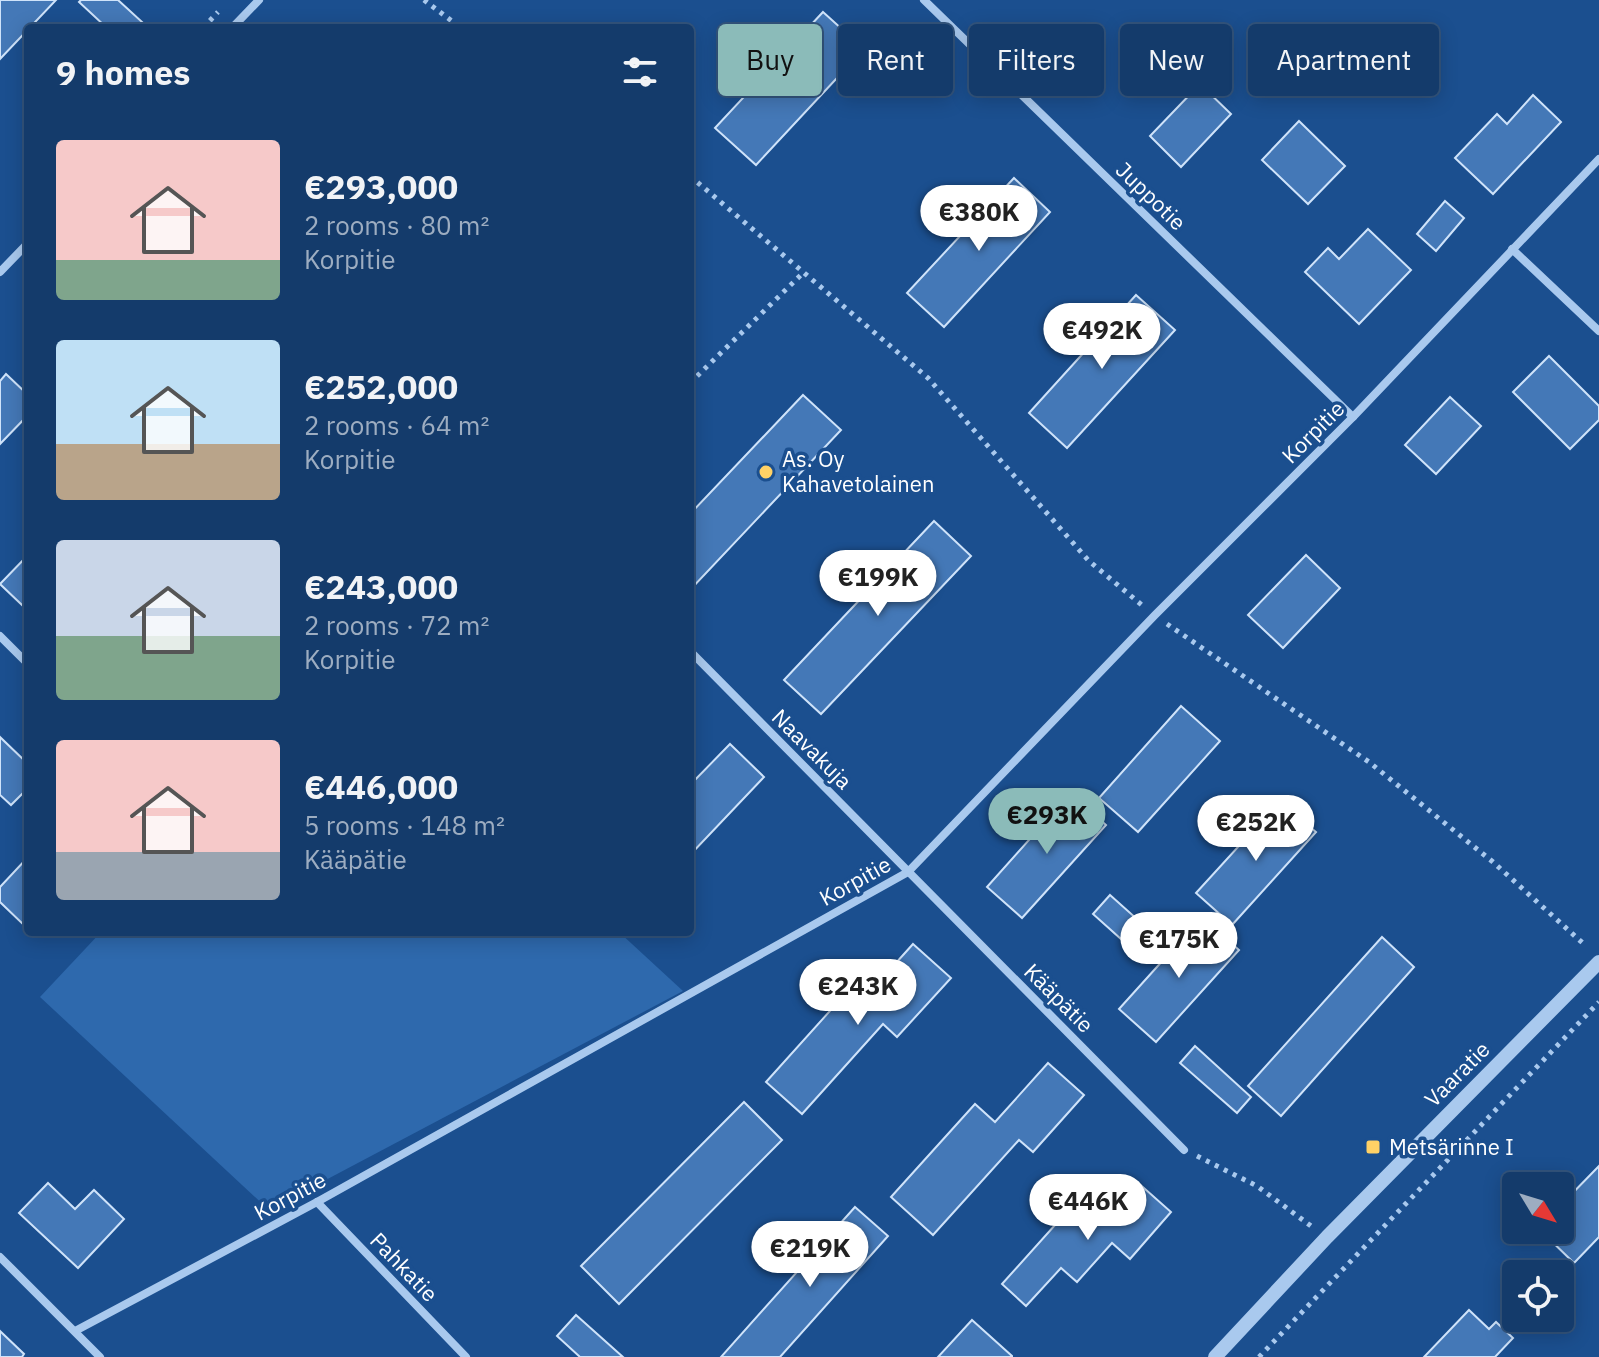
<!DOCTYPE html>
<html lang="en">
<head>
<meta charset="utf-8">
<style>
  :root { --surface:#143b6b; --page:#214673; --text:#f1f3f6; --muted:#9dadc1; --line:#33557e; --accent:#8bbbb9 }
  body { margin:0; font-family:"IBM Plex Sans",sans-serif; background:var(--page); color:var(--text); height:100vh; display:flex; flex-direction:column; font-size:30px; white-space:nowrap }
  * { box-sizing:border-box; margin:0 }
  p { font-size:26px; color:var(--muted) }
  .icon { flex:none; width:44px; height:44px; fill:none; stroke:currentColor; stroke-width:2; stroke-linecap:round; stroke-linejoin:round }
  .map { position:relative; flex:1; overflow:hidden }
  .panel { position:absolute; left:24px; top:24px; width:670px; height:912px; display:flex; flex-direction:column; background:var(--surface); border-radius:8px; box-shadow:0 4px 20px #0003,0 0 0 2px var(--line) }
  .panel>* { flex:none }
  .hud { position:absolute; left:718px; top:24px; width:760px; height:72px; display:flex; gap:16px }
  .needle { width:52px; rotate:128deg }
  .tools { position:absolute; left:1502px; top:1172px; display:grid; gap:16px }
  .tools a { display:grid; place-items:center; width:72px; height:72px; border-radius:8px; background:var(--surface); box-shadow:0 4px 20px #0003,0 0 0 2px var(--line); font-size:40px }
  .price { position:absolute; translate:-50% -68px; padding:0 18px; border-radius:28px; background:#fff; color:#222; font-size:26px; line-height:52px; filter:drop-shadow(0 2px 4px #0008) }
  .price::after { content:''; position:absolute; left:50%; top:48px; width:24px; height:18px; margin-left:-12px; background:inherit; clip-path:polygon(0 0,100% 0,50% 100%) }
  .price.selected { background:var(--accent); color:#111 }
  ul { padding:0; list-style:none }
  li { display:flex; align-items:center; gap:24px; height:200px; padding:0 32px }
  li span { display:grid; place-items:center; flex:none; width:224px; height:160px; border-radius:8px; color:#555 }
  li>.icon { margin-inline-start:auto }
  span .icon { width:96px; height:96px; fill:#fffc; stroke-width:1 }
  li b { font-size:34px }
  h2 { display:flex; justify-content:space-between; align-items:center; height:96px; padding:0 32px; font-size:34px }
  .tag { padding:0 28px; border-radius:8px; background:var(--surface); box-shadow:0 4px 20px #0003,0 0 0 2px var(--line); font-size:28px; line-height:72px }
  .tag.selected { background:var(--accent); color:#111 }
  .map>svg:first-child { display:block }
</style>
</head>
<body>
<div class="map">
<svg width="1599" height="1357" viewBox="0 0 1599 1357">
  <rect width="100%" height="100%" fill="#1b4f8f"/>
  <!-- green -->
  <polygon fill="#2e69ad" points="101,932 619,932 683,991 269,1210 40,997"/>
  <!-- building -->
  <g fill="#4478b7" stroke="#cfe3fa" stroke-width="2">
    <polygon points="0,0 56,0 0,59"/>
    <polygon points="81,0 118,0 142,22 136,28 107,28 79,2"/>
    <polygon points="823,12 864,49 756,165 715,128"/>
    <polygon points="1200,84 1231,114 1181,167 1150,136"/>
    <polygon points="1533,95 1561,122 1493,194 1455,158 1497,114 1507,124"/>
    <polygon points="1299,121 1345,166 1308,204 1262,160"/>
    <polygon points="1014,178 1050,212 944,327 907,293"/>
    <polygon points="1445,201 1464,218 1436,251 1417,234"/>
    <polygon points="1368,229 1411,270 1359,324 1305,272 1328,248 1339,259"/>
    <polygon points="1136,295 1175,330 1067,448 1029,413"/>
    <polygon points="1549,356 1599,406 1599,420 1570,449 1513,392"/>
    <polygon points="6,374 28,395 28,415 0,444 0,381"/>
    <polygon points="803,395 841,430 690,590 690,514"/>
    <polygon points="1450,397 1481,426 1436,474 1405,445"/>
    <polygon points="934,521 971,556 821,714 784,680"/>
    <polygon points="28,555 28,598 22,605 0,584"/>
    <polygon points="1306,555 1340,588 1283,648 1248,615"/>
    <polygon points="1181,706 1220,741 1138,832 1099,798"/>
    <polygon points="0,737 28,764 28,788 11,805 0,795"/>
    <polygon points="730,744 764,777 690,855 690,785"/>
    <polygon points="1071,793 1106,825 1022,918 987,887"/>
    <polygon points="1280,801 1316,832 1232,925 1196,893"/>
    <polygon points="28,857 28,929 0,902 0,887"/>
    <polygon points="1110,895 1138,920 1121,939 1093,914"/>
    <polygon points="1202,917 1239,950 1156,1042 1119,1009"/>
    <polygon points="1382,937 1414,967 1281,1116 1248,1086"/>
    <polygon points="913,944 951,978 897,1037 883,1024 802,1114 766,1082 847,992 860,1003"/>
    <polygon points="1195,1046 1251,1097 1237,1113 1180,1063"/>
    <polygon points="1048,1063 1084,1095 1033,1152 1019,1140 933,1235 891,1197 975,1104 995,1122"/>
    <polygon points="744,1102 782,1140 619,1304 581,1266"/>
    <polygon points="1599,1166 1599,1237 1574,1263 1540,1230 1560,1230 1560,1206"/>
    <polygon points="1136,1181 1171,1212 1130,1259 1112,1243 1077,1282 1061,1268 1026,1306 1002,1284 1073,1205 1096,1225"/>
    <polygon points="48,1183 75,1209 94,1190 124,1219 78,1268 19,1213"/>
    <polygon points="855,1207 888,1236 780,1357 721,1357"/>
    <polygon points="1469,1310 1489,1329 1496,1322 1513,1338 1495,1357 1424,1357"/>
    <polygon points="576,1315 623,1357 580,1357 557,1336"/>
    <polygon points="972,1320 1012,1356 1012,1357 938,1357"/>
    <polygon points="0,1331 24,1354 22,1357 0,1357"/>
  </g>
  <g fill="none" stroke-linecap="round" stroke-linejoin="round">
    <!-- path -->
    <g stroke="#a9c9ee" stroke-width="5" stroke-dasharray="4 6" stroke-linecap="butt">
      <polyline points="424,0 461,28"/>
      <polyline points="203,28 218,12"/>
      <polyline points="690,176 928,378 1089,561 1143,606"/>
      <polyline points="690,383 804,272"/>
      <polyline points="1167,624 1369,762 1493,862 1586,946"/>
      <polyline points="1197,1156 1257,1186 1311,1226"/>
      <polyline points="1259,1357 1599,1002"/>
    </g>
    <!-- minor -->
    <g stroke="#a9c9ee" stroke-width="8">
      <polyline points="924,0 1353,417"/>
      <polyline points="232,28 259,0"/>
      <polyline points="1512,249 1599,331"/>
      <polyline points="0,272 28,243"/>
      <polyline points="0,636 28,664"/>
      <polyline points="690,651 1184,1150"/>
      <polyline points="317,1202 466,1357"/>
      <polyline points="0,1257 100,1357"/>
      <polyline points="77,1330 317,1202 908,872 1155,615 1353,417 1599,159"/>
    </g>
    <!-- tertiary -->
    <polyline stroke="#a9c9ee" stroke-width="14" points="1215,1357 1327,1237 1599,962"/>
  </g>
  <!-- markers -->
  <g fill="#ffd166" stroke="#1b4f8f" stroke-width="3">
    <circle cx="766" cy="472" r="8"/>
    <rect x="1365" y="1139" width="16" height="16" rx="4"/>
  </g>
  <g text-anchor="middle" stroke-width="7" stroke-linejoin="round" paint-order="stroke">
    <!-- street labels -->
    <g font-size="22" fill="#fff" stroke="#1b4f8f">
      <text transform="translate(1151 196) rotate(44)" y="8">Juppotie</text>
      <text transform="translate(1313 432) rotate(-45)" y="8">Korpitie</text>
      <text transform="translate(812 749) rotate(45)" y="8">Naavakuja</text>
      <text transform="translate(855 881) rotate(-29)" y="8">Korpitie</text>
      <text transform="translate(1059 998) rotate(45)" y="8">Kääpätie</text>
      <text transform="translate(1457 1074) rotate(-45)" y="8">Vaaratie</text>
      <text transform="translate(290 1196) rotate(-28)" y="8">Korpitie</text>
      <text transform="translate(404 1267) rotate(46)" y="8">Pahkatie</text>
    </g>
    <!-- poi labels -->
    <g font-size="22" fill="#fff" stroke="#1b4f8f" text-anchor="start">
      <text x="782" y="467">As. Oy<tspan x="782" dy="25">Kahavetolainen</tspan></text>
      <text x="1389" y="1155">Metsärinne I</text>
    </g>
  </g>
</svg>
<div class="tools">
<a><svg class="needle" viewBox="-14 -14 28 28"><path d="M0-13l5 13h-10z" fill="#e53935"/><path d="M0 13l5-13h-10z" fill="#9dadc1"/></svg></a>
<a><svg class="icon" aria-label="locate" viewBox="0 0 24 24"><circle cx="12" cy="12" r="6"/><path d="M12 2v4M12 18v4M2 12h4M18 12h4"/></svg></a>
</div>
<b class="price" style="left:979px;top:253px">€380K</b>
<b class="price" style="left:1102px;top:371px">€492K</b>
<b class="price" style="left:878px;top:618px">€199K</b>
<b class="price selected" style="left:1047px;top:856px">€293K</b>
<b class="price" style="left:1256px;top:863px">€252K</b>
<b class="price" style="left:1179px;top:980px">€175K</b>
<b class="price" style="left:858px;top:1027px">€243K</b>
<b class="price" style="left:1088px;top:1242px">€446K</b>
<b class="price" style="left:810px;top:1289px">€219K</b>
<div class="hud">
<a class="tag selected">Buy</a>
<a class="tag">Rent</a>
<a class="tag">Filters</a>
<a class="tag">New</a>
<a class="tag">Apartment</a>
</div>
<section class="panel">
<h2>9 homes<svg class="icon" aria-label="filters" viewBox="0 0 24 24"><path d="M4 7h16M4 17h16"/><circle cx="9" cy="7" r="2"/><circle cx="15" cy="17" r="2"/></svg></h2>
<ul>
<li><span style="background:linear-gradient(#f6c9c9 75%,#7fa58c 0)"><svg class="icon" aria-label="home" viewBox="0 0 24 24"><path d="M3 11l9-7 9 7M6 9v11h12V9"/></svg></span><div><b>€293,000</b><p>2 rooms · 80 m²</p><p>Korpitie</p></div></li>
<li><span style="background:linear-gradient(#bfe0f5 65%,#b9a48a 0)"><svg class="icon" aria-label="home" viewBox="0 0 24 24"><path d="M3 11l9-7 9 7M6 9v11h12V9"/></svg></span><div><b>€252,000</b><p>2 rooms · 64 m²</p><p>Korpitie</p></div></li>
<li><span style="background:linear-gradient(#c9d6e8 60%,#7fa58c 0)"><svg class="icon" aria-label="home" viewBox="0 0 24 24"><path d="M3 11l9-7 9 7M6 9v11h12V9"/></svg></span><div><b>€243,000</b><p>2 rooms · 72 m²</p><p>Korpitie</p></div></li>
<li><span style="background:linear-gradient(#f6c9c9 70%,#9aa5b1 0)"><svg class="icon" aria-label="home" viewBox="0 0 24 24"><path d="M3 11l9-7 9 7M6 9v11h12V9"/></svg></span><div><b>€446,000</b><p>5 rooms · 148 m²</p><p>Kääpätie</p></div></li>
</ul>
</section>
</div>
</body>
</html>
